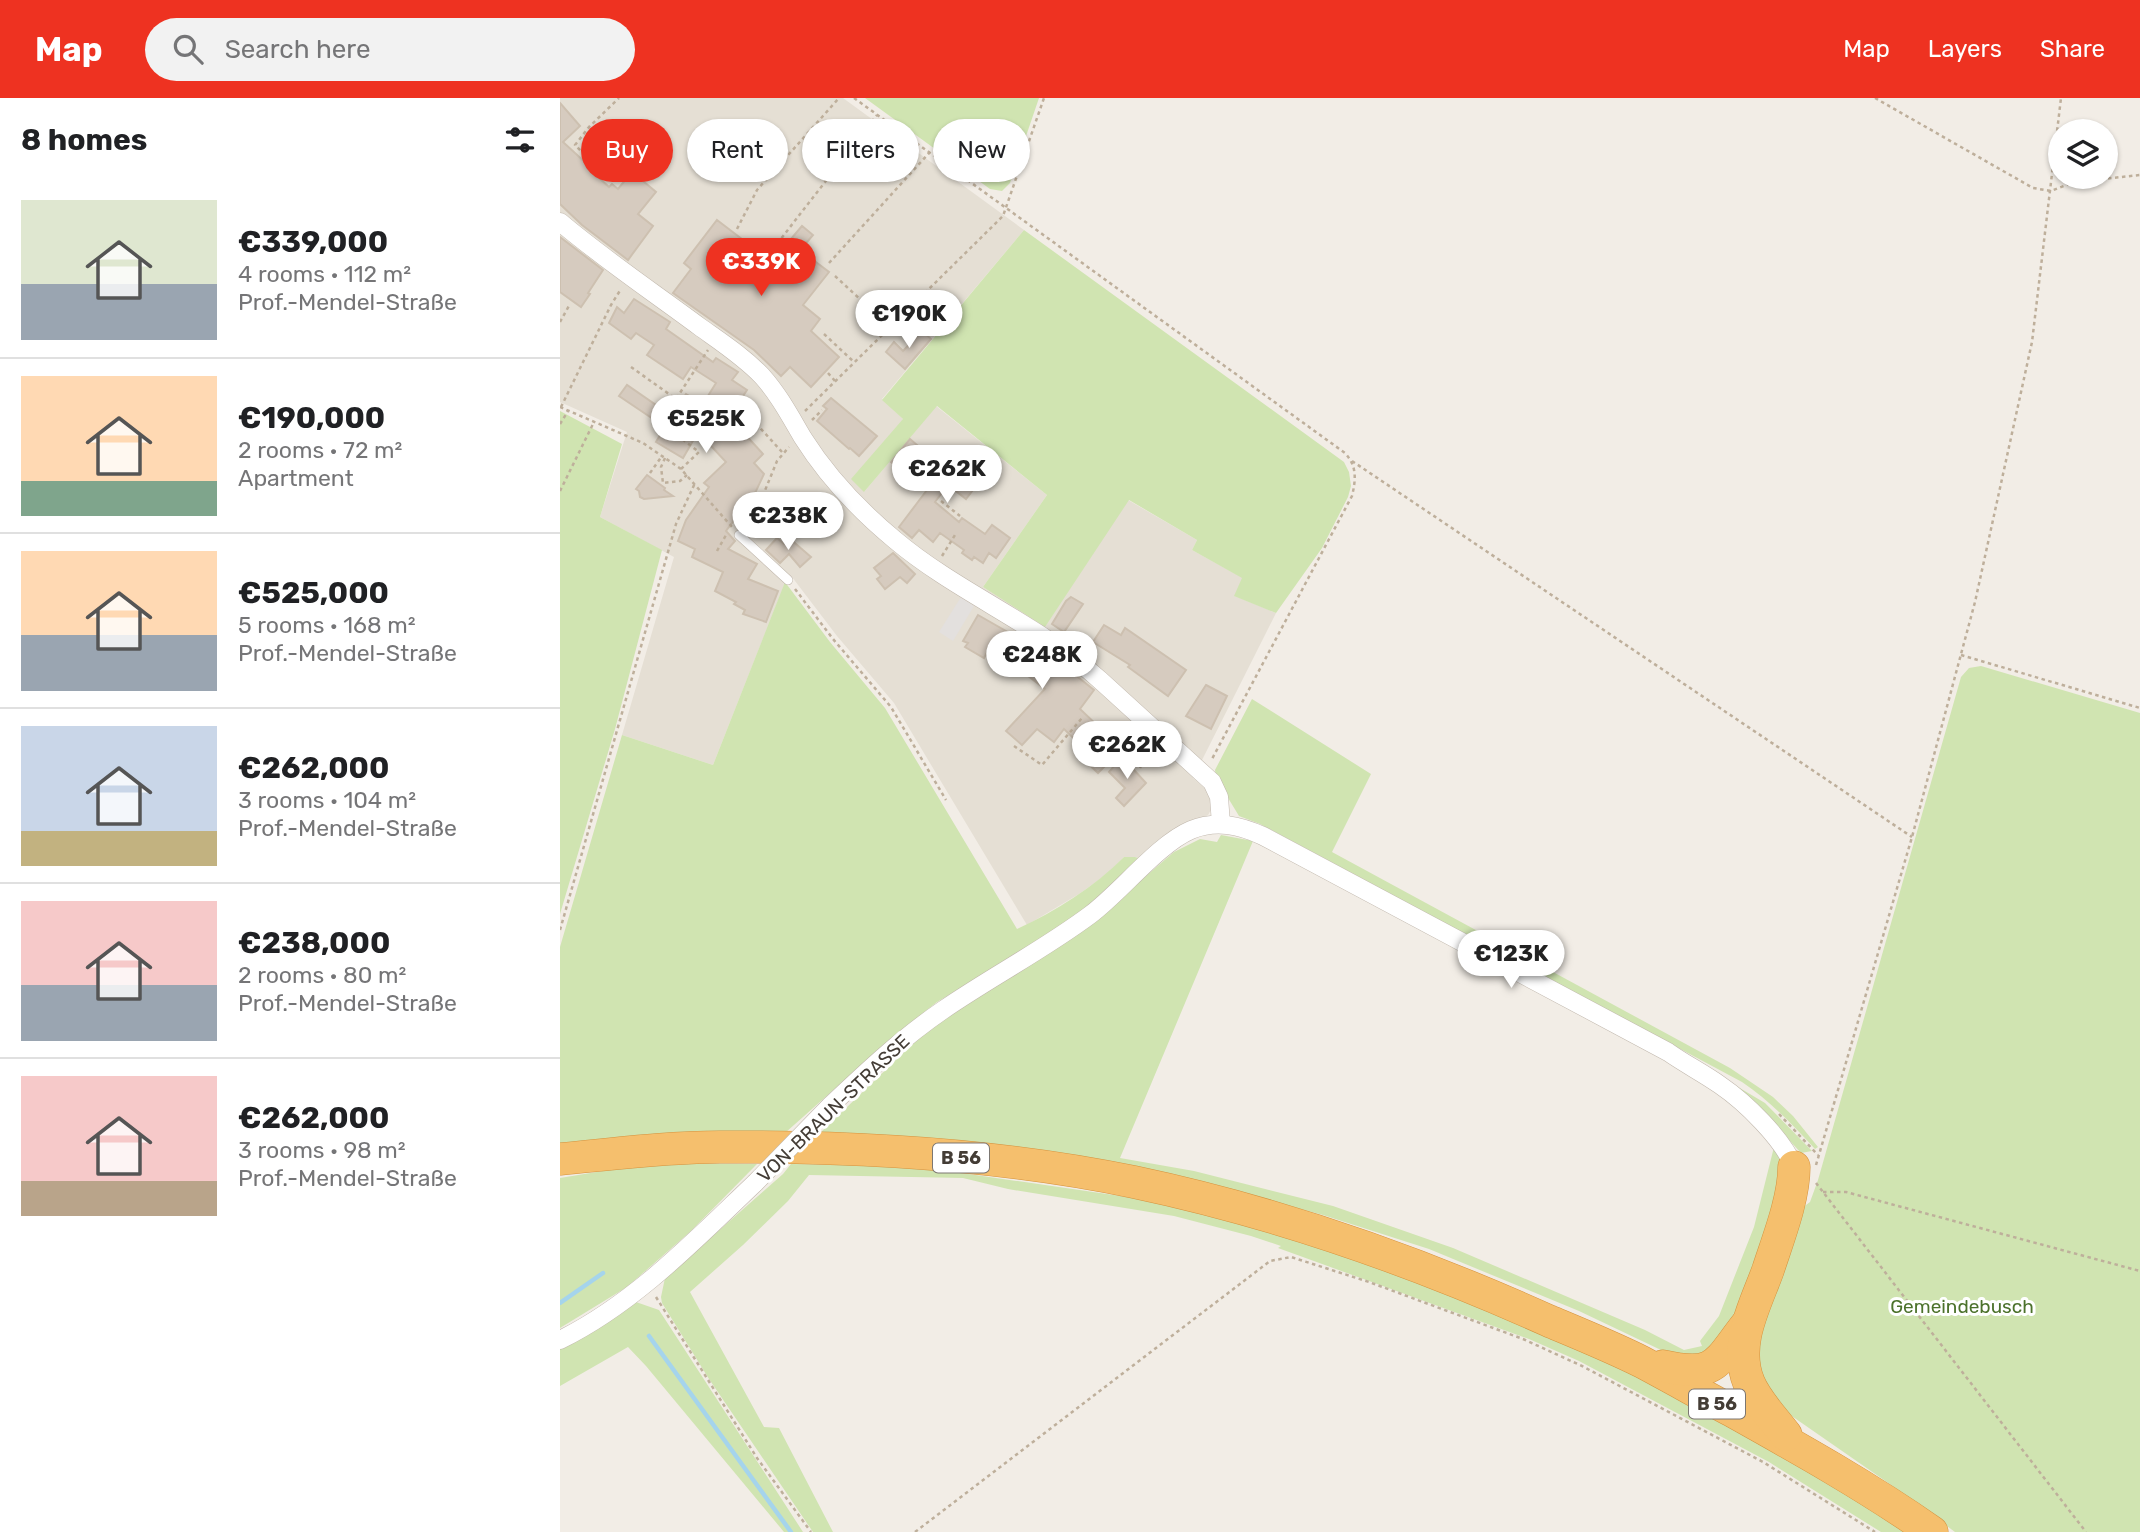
<!DOCTYPE html>
<html lang="en">
<head>
<meta charset="utf-8">
<style>
  :root { --surface:#fff; --page:#f2f2f2; --text:#202124; --muted:#757577; --line:#e0e0e0; --accent:#ee3221 }
  body { margin:0; font-family:Rubik,sans-serif; background:var(--page); color:var(--text); height:100vh; display:flex; flex-direction:column; font-size:26px; white-space:nowrap }
  * { box-sizing:border-box; margin:0 }
  p { font-size:23px; color:var(--muted) }
  .icon { flex:none; width:38px; height:38px; fill:none; stroke:currentColor; stroke-width:2; stroke-linecap:round; stroke-linejoin:round }
  .map { position:relative; flex:1; overflow:hidden }
  .panel { display:flex; flex-direction:column; background:var(--surface); width:560px }
  .panel>* { flex:none }
  .guide { position:absolute; left:21px; top:21px; width:665px; height:63px; display:flex; gap:14px }
  .fabs { position:absolute; left:1488px; top:21px; display:grid; gap:14px }
  .fabs a { display:grid; place-items:center; width:70px; height:70px; border-radius:50%; background:var(--surface); box-shadow:0 2px 5px #0004; font-size:35px }
  .price { position:absolute; translate:-50% -60px; padding:0 16px; border-radius:24px; background:#fff; color:#222; font-size:23px; line-height:46px; filter:drop-shadow(0 2px 4px #0008) }
  .price::after { content:''; position:absolute; left:50%; top:42px; width:21px; height:16px; margin-left:-10px; background:inherit; clip-path:polygon(0 0,100% 0,50% 100%) }
  .price.selected { background:var(--accent); color:#fff }
  ul { padding:0; list-style:none }
  li { display:flex; align-items:center; gap:21px; height:175px; padding:0 21px }
  li+li { border-top:2px solid var(--line) }
  li span { display:grid; place-items:center; flex:none; width:196px; height:140px; border-radius:0px; color:#555 }
  li>.icon { margin-inline-start:auto }
  span .icon { width:84px; height:84px; fill:#fffc; stroke-width:1 }
  li b { font-size:30px }
  h2 { display:flex; justify-content:space-between; align-items:center; height:84px; padding:0 21px; font-size:30px }
  .pill { padding:0 24px; border-radius:32px; background:var(--surface); box-shadow:0 2px 5px #0004; font-size:24px; line-height:63px }
  .pill.selected { background:var(--accent); color:#fff }
  header { display:flex; align-items:center; gap:42px; box-sizing:border-box; height:98px; padding:0 35px; background:var(--accent); color:#fff }
  header strong { font-size:33px }
  nav { display:flex; gap:38px; margin-inline-start:auto; font-size:24px }
  .search { width:490px; height:63px; background:var(--page); display:flex; align-items:center; gap:18px; box-sizing:border-box; padding:0 24px; border-radius:38px; color:var(--muted); font-size:26px }
  main { display:flex; flex:1; min-height:0 }
  .map>svg:first-child { display:block }
</style>
</head>
<body>
<header>
<strong>Map</strong>
<div class="search"><svg class="icon" aria-label="search" viewBox="0 0 24 24"><circle cx="10" cy="10" r="6"/><path d="M15 15l6 6"/></svg>Search here</div>
<nav><a>Map</a><a>Layers</a><a>Share</a></nav>
</header>
<main>
<section class="panel">
<h2>8 homes<svg class="icon" aria-label="filters" viewBox="0 0 24 24"><path d="M4 7h16M4 17h16"/><circle cx="9" cy="7" r="2"/><circle cx="15" cy="17" r="2"/></svg></h2>
<ul>
<li><span style="background:linear-gradient(#dfe7d0 60%,#9aa5b1 0)"><svg class="icon" aria-label="home" viewBox="0 0 24 24"><path d="M3 11l9-7 9 7M6 9v11h12V9"/></svg></span><div><b>€339,000</b><p>4 rooms · 112 m²</p><p>Prof.-Mendel-Straße</p></div></li>
<li><span style="background:linear-gradient(#ffd9b3 75%,#7fa58c 0)"><svg class="icon" aria-label="home" viewBox="0 0 24 24"><path d="M3 11l9-7 9 7M6 9v11h12V9"/></svg></span><div><b>€190,000</b><p>2 rooms · 72 m²</p><p>Apartment</p></div></li>
<li><span style="background:linear-gradient(#ffd9b3 60%,#9aa5b1 0)"><svg class="icon" aria-label="home" viewBox="0 0 24 24"><path d="M3 11l9-7 9 7M6 9v11h12V9"/></svg></span><div><b>€525,000</b><p>5 rooms · 168 m²</p><p>Prof.-Mendel-Straße</p></div></li>
<li><span style="background:linear-gradient(#c9d6e8 75%,#c2b280 0)"><svg class="icon" aria-label="home" viewBox="0 0 24 24"><path d="M3 11l9-7 9 7M6 9v11h12V9"/></svg></span><div><b>€262,000</b><p>3 rooms · 104 m²</p><p>Prof.-Mendel-Straße</p></div></li>
<li><span style="background:linear-gradient(#f6c9c9 60%,#9aa5b1 0)"><svg class="icon" aria-label="home" viewBox="0 0 24 24"><path d="M3 11l9-7 9 7M6 9v11h12V9"/></svg></span><div><b>€238,000</b><p>2 rooms · 80 m²</p><p>Prof.-Mendel-Straße</p></div></li>
<li><span style="background:linear-gradient(#f6c9c9 75%,#b9a48a 0)"><svg class="icon" aria-label="home" viewBox="0 0 24 24"><path d="M3 11l9-7 9 7M6 9v11h12V9"/></svg></span><div><b>€262,000</b><p>3 rooms · 98 m²</p><p>Prof.-Mendel-Straße</p></div></li>
</ul>
</section>
<div class="map">
<svg width="1580" height="1434" viewBox="0 0 1580 1434">
  <rect width="100%" height="100%" fill="#f2ede6"/>
  <!-- residential -->
  <polygon fill="#e5dfd4" points="0,0 283,0 464,132 322,301 343,321 304,394 376,308 487,397 423,489 485,528 568,402 637,442 632,452 683,480 675,498 716,515 633,680 650,695 651,712 648,717 581,761 575,759 564,759 547,776 519,796 467,827 334,605 277,538 232,479 225,485 153,667 62,637 114,459 40,419 67,334 0,304"/>
  <!-- green -->
  <g fill="#d0e4b1">
    <polygon points="305,0 479,0 450,85 442,93 430,91"/>
    <polygon points="464,132 784,364 789,374 791,388 788,399 762,450 716,515 674,498 682,480 632,452 637,442 569,402 485,529 423,489 487,397 377,308 304,394 291,381 343,321 322,302"/>
    <polygon points="0,313 62,346 40,419 102,452 55,631 0,816"/>
    <path d="M225,484L270,544L325,610L457,831C496,813 534,789 564,759H575L581,761L550,792L488,838L377,904L334,938L225,1035L0,1046V849L62,637L153,667Z"/>
    <polygon points="1421,568 1580,615 1580,1434 1395,1434 1334,1389 1216,1307 1202,1292 1196,1244 1242,1110 1250,1104 1258,1082 1401,579 1409,570"/>
    <path d="M692,601L811,676L772,754L1170,970L1213,999L1233,1018L1258,1049L1255,1051C1232,1026 1210,1003 1182,984L700,726L679,718L656,680L655,672Z"/>
    <polygon points="661,737 693,743 560,1060 634,1073 773,1108 893,1150 1085,1232 1124,1252 1142,1248 1140,1243 1159,1218 1194,1129 1214,1049 1226,1069 1207,1144 1160,1251 1122,1262 1019,1213 869,1151 763,1117 681,1095 259,1036 367,932 559,801 614,754 640,741 657,744"/>
    <polygon points="1141,967 1205,1005 1252,1053 1241,1055 1220,1032"/>
    <polygon points="91,1065 197,1066 131,1133 67,1189 0,1230 0,1080"/>
    <polygon points="231,1066 305,1067 388,1073 588,1102 649,1116 805,1163 1028,1253 1185,1336 1348,1434 1321,1434 1209,1364 1019,1263 969,1241 718,1150 721,1148 691,1138 614,1118 448,1091 403,1080 249,1077 228,1103 183,1147 130,1194 204,1329 219,1330 273,1434 253,1434 149,1281 102,1205 101,1199 105,1180 223,1076"/>
    <polygon points="73,1203 99,1212 243,1434 224,1434 86,1268 68,1249 0,1288 0,1251"/>
  </g>
  <!-- parking -->
  <polygon fill="#e3e0de" points="401,499 414,508 393,543 379,534"/>
  <g fill="none" stroke-linecap="round" stroke-linejoin="round">
    <!-- stream -->
    <g stroke="#a5d4ec" stroke-width="4.5">
      <polyline points="0,1205 43,1175"/>
      <polyline points="89,1238 231,1434"/>
    </g>
  </g>
  <!-- building -->
  <g fill="#d6cbbf" stroke="#cdc0b0" stroke-width="2">
    <polygon points="0,5 20,28 3,44 28,67 27,69 49,89 52,86 58,91 72,74 96,94 78,116 93,128 68,162 22,127 0,106"/>
    <polygon points="157,122 195,151 201,143 220,154 242,128 253,137 240,152 269,174 243,207 260,221 251,233 279,259 251,289 230,269 221,278 194,252 113,195 131,171 124,165"/>
    <polygon points="0,139 43,172 28,195 30,196 21,209 0,194"/>
    <polygon points="74,201 110,224 106,231 153,264 156,260 178,274 172,282 187,292 169,319 203,356 194,365 204,376 196,393 166,433 175,443 168,451 197,466 188,481 218,493 206,524 183,516 185,512 174,506 176,504 155,493 163,474 132,459 135,451 118,443 126,422 149,389 144,385 166,364 138,334 123,360 96,344 105,329 59,298 67,287 112,318 126,296 143,306 156,285 131,269 123,281 87,257 94,247 76,235 71,241 49,225 57,209 64,215"/>
    <polygon points="362,233 371,241 345,271 326,254 334,244 343,253"/>
    <polygon points="271,300 317,338 299,358 290,350 289,351 257,323 267,311 263,308"/>
    <polygon points="350,341 364,353 356,362 383,383 409,351 419,358 414,365 426,375 406,401 388,387 375,404 399,424 402,420 425,436 432,427 450,440 436,460 429,455 423,465 414,459 412,462 402,455 404,452 380,435 373,444 359,432 352,440 339,429 367,392 331,364"/>
    <polygon points="87,377 105,390 104,392 113,398 84,401 80,399 79,393 76,391"/>
    <polygon points="217,440 224,446 229,440 251,459 240,469 229,456 220,465 206,452"/>
    <polygon points="333,455 355,476 347,485 340,479 325,491 317,481 321,478 314,470"/>
    <polygon points="511,499 523,506 504,534 492,526 506,503"/>
    <polygon points="418,517 460,541 462,539 473,546 471,548 496,567 499,564 534,592 520,611 541,631 539,633 544,637 533,649 549,664 538,675 522,660 528,654 504,631 494,644 477,631 462,647 446,633 485,591 434,552 430,558 426,556 424,560 405,549 408,545 403,543"/>
    <polygon points="544,527 561,537 565,530 626,572 608,598 568,569 570,567 533,544"/>
    <polygon points="646,587 667,598 651,631 626,618"/>
    <polygon points="562,659 586,685 564,708 556,700 565,690 549,674"/>
  </g>
  <g fill="none" stroke-linecap="round" stroke-linejoin="round">
    <defs>
      <polyline id="lane" points="179,437 228,482"/>
      <g id="street">
        <path d="M0,124C45,162 93,194 140,229C161,244 184,259 202,278C219,297 230,318 243,340C267,378 300,413 335,442C398,495 478,526 540,582L652,684L659,699L661,726"/>
        <path d="M270,1008C306,974 342,940 383,912C431,879 483,852 530,817C561,794 598,746 631,732C656,722 679,727 703,738L1108,954C1125,966 1143,975 1160,987C1185,1004 1223,1041 1234,1069"/>
        <path d="M0,1242C75,1205 135,1142 195,1085"/>
      </g>
      <g id="highway">
        <path d="M0,1061C53,1056 107,1049 160,1049C298,1048 439,1056 574,1084C716,1114 856,1163 989,1223C1020,1236 1052,1249 1082,1264C1112,1280 1142,1297 1172,1313C1240,1351 1308,1389 1372,1434"/>
        <path d="M1103,1268C1157,1280 1156,1265 1187,1226"/>
        <path d="M1226,1337C1214,1321 1197,1304 1189,1285C1173,1246 1195,1208 1208,1172C1218,1141 1234,1101 1234,1069"/>
      </g>
    </defs>
    <!-- lane casing -->
    <use href="#lane" stroke="#c0b7ac" stroke-width="10"/>
    <!-- street casing -->
    <use href="#street" stroke="#c0b7ac" stroke-width="19"/>
    <!-- highway casing -->
    <use href="#highway" stroke="#d4923e" stroke-width="33"/>
    <!-- path -->
    <g stroke="#beaf9b" stroke-width="2.5" stroke-dasharray="3.5 3.5" stroke-linecap="butt">
      <path d="M294,0L785,355C797,368 796,381 792,398L652,661"/>
      <polyline points="1315,0 1473,90 1491,93 1514,84 1580,77"/>
      <polyline points="30,62 15,47 29,29 59,0"/>
      <polyline points="177,131 197,92 279,0"/>
      <polyline points="213,151 317,17"/>
      <polyline points="269,165 370,54"/>
      <polyline points="275,178 329,228"/>
      <polyline points="337,221 353,237"/>
      <polyline points="0,224 10,206"/>
      <polyline points="264,236 294,264"/>
      <polyline points="71,269 116,301 148,252"/>
      <polyline points="268,275 275,283"/>
      <polyline points="0,309 83,345 121,371 172,429"/>
      <polyline points="1,309 51,207 61,191"/>
      <polyline points="182,310 222,354"/>
      <polyline points="245,313 443,118 484,0"/>
      <polyline points="252,322 262,312"/>
      <polyline points="0,326 8,313"/>
      <polyline points="105,360 101,369 103,385 120,383 127,377"/>
      <polyline points="792,363 1352,739"/>
      <polyline points="121,371 139,354 122,341 128,329"/>
      <polyline points="90,375 102,358"/>
      <polyline points="0,393 34,324"/>
      <polyline points="381,403 400,418"/>
      <polyline points="185,428 197,412 217,363 229,349"/>
      <polyline points="157,453 166,437"/>
      <polyline points="382,458 395,437"/>
      <polyline points="235,491 273,541 331,609 386,702"/>
      <polyline points="1401,557 1580,610"/>
      <polyline points="454,648 482,667 522,620"/>
      <polyline points="580,670 589,650"/>
      <polyline points="0,832 116,426 135,385"/>
      <polyline points="1219,1016 1258,1057"/>
      <polyline points="1256,1067 1352,739 1415,504 1472,244 1501,0"/>
      <polyline points="1256,1085 1526,1434"/>
      <polyline points="1263,1094 1286,1094 1580,1173"/>
      <polyline points="96,1199 197,1360 251,1434"/>
      <polyline points="355,1434 710,1163 731,1159 809,1184 963,1241 1022,1268 1203,1364 1315,1434"/>
    </g>
    <!-- lane -->
    <use href="#lane" stroke="#fff" stroke-width="9"/>
    <!-- street -->
    <use href="#street" stroke="#fff" stroke-width="18"/>
    <!-- highway -->
    <use href="#highway" stroke="#f5bf6d" stroke-width="32"/>
    <defs>
      <polyline id="street-bridge" points="195,1085 270,1008"/>
    </defs>
    <!-- street-bridge casing -->
    <use href="#street-bridge" stroke="#c0b7ac" stroke-width="19" stroke-linecap="butt"/>
    <!-- street-bridge -->
    <use href="#street-bridge" stroke="#fff" stroke-width="18"/>
  </g>
  <g text-anchor="middle" stroke-width="6" stroke-linejoin="round" paint-order="stroke">
    <!-- shield labels -->
    <g fill="#fff" stroke="#7c7772" stroke-width="2">
      <rect x="373" y="1045.5" width="56" height="29" rx="5"/>
      <rect x="1129" y="1291.5" width="56" height="29" rx="5"/>
    </g>
    <g font-size="18" font-weight="bold" fill="#443d36">
      <text x="401" y="1066">B 56</text>
      <text x="1157" y="1312">B 56</text>
    </g>
    <!-- street labels -->
    <g font-size="19" fill="#443d36" stroke="#fff">
      <text transform="translate(273 1010) rotate(-44)" y="7">VON-BRAUN-STRASSE</text>
    </g>
    <!-- park labels -->
    <g font-size="19" fill="#4c722c" stroke="#fff">
      <text x="1402" y="1215">Gemeindebusch</text>
    </g>
  </g>
</svg>
<div class="fabs">
<a><svg class="icon" aria-label="layers" viewBox="0 0 24 24"><path d="M12 4l9 5-9 5-9-5zM3 14l9 5 9-5"/></svg></a>
</div>
<b class="price selected" style="left:201px;top:200px">€339K</b>
<b class="price" style="left:349px;top:252px">€190K</b>
<b class="price" style="left:146px;top:357px">€525K</b>
<b class="price" style="left:387px;top:407px">€262K</b>
<b class="price" style="left:228px;top:454px">€238K</b>
<b class="price" style="left:482px;top:593px">€248K</b>
<b class="price" style="left:567px;top:683px">€262K</b>
<b class="price" style="left:951px;top:892px">€123K</b>
<div class="guide">
<a class="pill selected">Buy</a>
<a class="pill">Rent</a>
<a class="pill">Filters</a>
<a class="pill">New</a>
</div>
</div>
</main>
</body>
</html>
